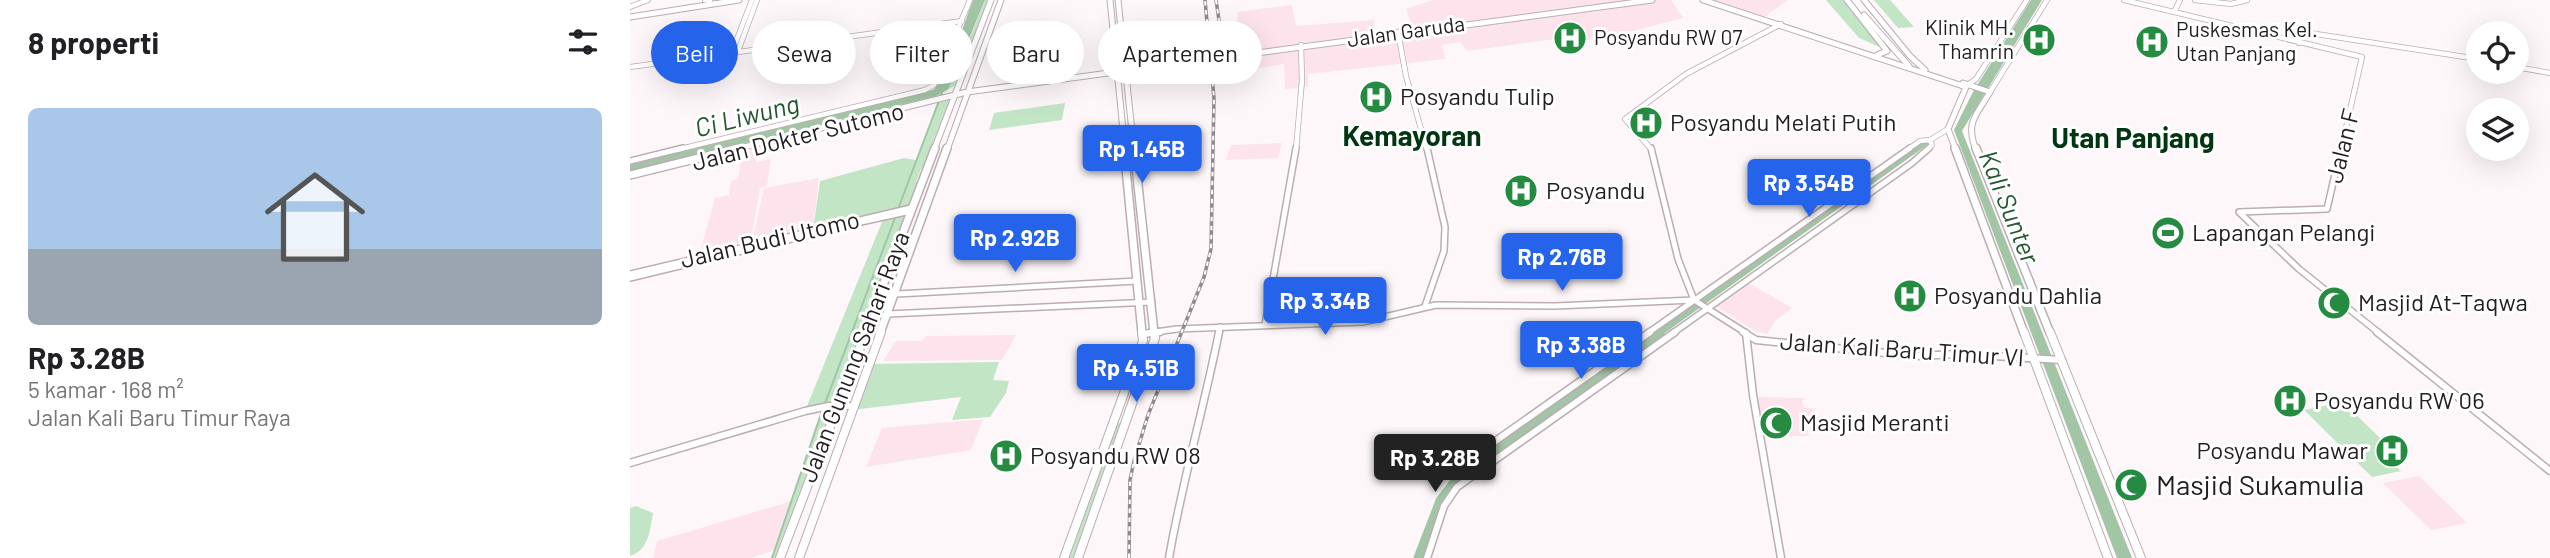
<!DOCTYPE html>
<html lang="id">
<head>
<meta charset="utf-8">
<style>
  :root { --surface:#fff; --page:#f2f2f2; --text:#202124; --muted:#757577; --accent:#2563eb }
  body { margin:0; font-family:Barlow,sans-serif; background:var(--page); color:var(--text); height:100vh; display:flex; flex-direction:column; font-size:26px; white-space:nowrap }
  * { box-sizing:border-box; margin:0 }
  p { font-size:23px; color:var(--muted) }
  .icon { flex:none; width:38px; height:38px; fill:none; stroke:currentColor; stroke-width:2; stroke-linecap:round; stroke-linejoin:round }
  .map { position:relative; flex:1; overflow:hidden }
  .details { display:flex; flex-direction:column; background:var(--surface); width:630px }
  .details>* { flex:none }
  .guide { position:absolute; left:21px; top:21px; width:665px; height:63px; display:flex; gap:14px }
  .controls { position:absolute; left:1836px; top:21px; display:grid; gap:14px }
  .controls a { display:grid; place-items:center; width:63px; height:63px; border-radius:50%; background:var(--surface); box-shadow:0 7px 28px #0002; font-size:35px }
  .price { position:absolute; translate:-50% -60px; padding:0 16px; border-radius:7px; background:var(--accent); color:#fff; font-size:23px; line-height:46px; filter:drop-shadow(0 2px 4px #0008) }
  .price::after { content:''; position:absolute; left:50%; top:42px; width:21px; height:16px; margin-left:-10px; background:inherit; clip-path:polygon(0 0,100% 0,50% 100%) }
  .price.selected { background:#222; color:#fff }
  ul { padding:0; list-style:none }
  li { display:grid; align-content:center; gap:14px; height:371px; padding:0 28px }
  li span { display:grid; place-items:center; height:217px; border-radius:10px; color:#555 }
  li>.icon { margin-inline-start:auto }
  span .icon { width:126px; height:126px; fill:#fffc; stroke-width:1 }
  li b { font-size:30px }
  h2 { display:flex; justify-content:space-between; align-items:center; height:84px; padding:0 28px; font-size:30px }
  .tag { padding:0 24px; border-radius:32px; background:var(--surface); box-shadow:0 7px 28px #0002; font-size:24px; line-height:63px }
  .tag.selected { background:var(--accent); color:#fff }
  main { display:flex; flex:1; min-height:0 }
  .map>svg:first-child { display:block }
</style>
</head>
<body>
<main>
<section class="details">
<h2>8 properti<svg class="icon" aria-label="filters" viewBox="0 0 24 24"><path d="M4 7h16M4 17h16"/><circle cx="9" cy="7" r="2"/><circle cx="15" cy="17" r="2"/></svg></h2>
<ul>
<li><span style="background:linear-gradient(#a9c7e8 65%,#9aa5b1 0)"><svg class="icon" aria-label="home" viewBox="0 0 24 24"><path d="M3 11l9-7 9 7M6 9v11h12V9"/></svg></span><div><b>Rp 3.28B</b><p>5 kamar · 168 m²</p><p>Jalan Kali Baru Timur Raya</p></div></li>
</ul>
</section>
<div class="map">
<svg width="1920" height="558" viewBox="0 0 1920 558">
  <rect width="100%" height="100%" fill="#fdf7f9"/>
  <!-- built -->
  <g fill="#fde4ec">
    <polygon points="803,0 1041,0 1053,18 983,36 952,41 947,36 837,51 830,42 812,45 815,59 678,74 678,87 655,89 654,64 616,70 616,77 604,78 593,74 594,50 608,48 607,12 662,5 666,26 744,20 744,31 782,26 776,9"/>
    <polygon points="1072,0 1158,0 1131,19"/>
    <polygon points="652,143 648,158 596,160 601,145"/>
    <polygon points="148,144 147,149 126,156 126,162 141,159 137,186 130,188 121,241 70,253 85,198 99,195 101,181 108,179 112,152"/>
    <polygon points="189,178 183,229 122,242 134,188"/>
    <polygon points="1115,281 1162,308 1146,320 1137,334 1125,331 1081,303"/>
    <polygon points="386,335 372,360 253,361 266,341 292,341 296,336"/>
    <polygon points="1126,397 1176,398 1172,401 1174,408 1183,408 1188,425 1177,425 1179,436 1132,436"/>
    <polygon points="353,419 341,450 236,467 252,428"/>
    <polygon points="1789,476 1837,523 1801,530 1753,483"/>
    <polygon points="162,501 145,550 121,558 23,558 27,541"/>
  </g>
  <!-- green -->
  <g fill="#c2e5c6">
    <polygon points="355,0 361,0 327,84 307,97 102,150 103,146 305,96 339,40"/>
    <polygon points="1196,0 1214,0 1252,48 1229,38"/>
    <polygon points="1244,0 1260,0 1284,27 1268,28"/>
    <polygon points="324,99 296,168 291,169 286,182 291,182 281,208 183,230 190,181 274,158 286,160 308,103"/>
    <polygon points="435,103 432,120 359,130 364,113"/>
    <polygon points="280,212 150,558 142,558 194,407 175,411 254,217"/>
    <polygon points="369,362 363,380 379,381 376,393 360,417 322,420 331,397 222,410 239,364"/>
    <polygon points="1713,402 1755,443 1745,446 1771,471 1742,477 1674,410"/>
    <polygon points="486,423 491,423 443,558 437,558"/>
    <path d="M6,506L23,513C20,530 19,550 0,556V508Z"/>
  </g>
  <!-- water -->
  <g fill="#a1c5a5">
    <path d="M343,0H355L318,89L306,96L0,171V164L303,90C316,81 336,18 343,0Z"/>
    <polygon points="1401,0 1412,0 1332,131 1502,558 1487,558 1324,130 1344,90"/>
  </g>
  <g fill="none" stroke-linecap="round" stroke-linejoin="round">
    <!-- stream -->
    <g stroke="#a1c5a5" stroke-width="2">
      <polyline points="268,209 312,93"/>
      <polyline points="194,406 265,218"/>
      <polyline points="142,558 192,411"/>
    </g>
    <!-- river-far2 -->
    <polyline stroke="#a1c5a5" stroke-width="8" points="1283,150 1294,142"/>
    <!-- river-far1 -->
    <polyline stroke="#a1c5a5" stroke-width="9" points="1027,333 1285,148"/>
    <!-- river -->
    <polyline stroke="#a1c5a5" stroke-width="11" points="789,558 811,501 833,472 1029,332"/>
    <defs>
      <g id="minor-far2">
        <polyline points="75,0 80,1"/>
        <polyline points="1494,0 1732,57 1711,150"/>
        <polyline points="1565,0 1601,4 1617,0"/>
        <polyline points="0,7 18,0"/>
        <polyline points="1544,12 1550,0"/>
        <polyline points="768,32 776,76 797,150"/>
        <polyline points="1669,43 1670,32 1673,32 1848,59"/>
        <polyline points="108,51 127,0"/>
        <polyline points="102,52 122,0"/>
        <polyline points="0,67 332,21"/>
        <polyline points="1886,67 1920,73"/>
        <polyline points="1339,84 1346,79 1397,0"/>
        <polyline points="1360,92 1417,0"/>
        <polyline points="46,150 295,90 304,85 340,0"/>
        <polyline points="666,150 672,80 671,45"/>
        <polyline points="1022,150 995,119 1056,74 1151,24"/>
        <polyline points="1277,150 1290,141 1300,140"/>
        <polyline points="1297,150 1302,145 1300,140 1318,129"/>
      </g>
      <g id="minor-far1">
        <polyline points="1021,148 1048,259 1064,300"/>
        <polyline points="1711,148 1697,209 1609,212 1669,269 1749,333"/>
        <polyline points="0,161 53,148"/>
        <polyline points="231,222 276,212"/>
        <polyline points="0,274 281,208"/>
        <polyline points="0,278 191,232"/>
        <polyline points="248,295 507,281"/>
        <polyline points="795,306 814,251 815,227 797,148"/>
        <polyline points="258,314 522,302"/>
        <polyline points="635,325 666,148"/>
        <polyline points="518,333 547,329 733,322 806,305 925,306 1064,300 1116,333"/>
        <polyline points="589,333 590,327"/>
        <polyline points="1018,333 1280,148"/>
        <polyline points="1043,333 1282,163 1299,148"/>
      </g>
      <g id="minor">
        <polyline points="1113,332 1126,340 1286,356 1329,354 1432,360"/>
        <polyline points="1747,332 1920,471"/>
        <polyline points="1116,333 1123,395 1151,558"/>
        <polyline points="513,334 530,332"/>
        <polyline points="0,463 175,411 199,406 224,406"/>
        <polyline points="841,475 830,466 1020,332"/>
        <path d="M539,558C552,482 574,408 589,332"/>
        <polyline points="797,558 814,506 827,487 1045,332"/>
      </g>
      <g id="major-far2">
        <polyline points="480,0 495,150"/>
        <polyline points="488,0 504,150"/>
        <polyline points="1073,0 1336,87 1318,129 1326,150"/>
        <polyline points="1217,0 1257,51 1247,55"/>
        <polyline points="1234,0 1280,56 1295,70"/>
        <polyline points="1234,15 1279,66"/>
        <polyline points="0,17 109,0"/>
        <path d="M1333,83L1360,92C1346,116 1335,122 1346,150"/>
        <polyline points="102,150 337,92 1022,0"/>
        <polyline points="304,150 361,0"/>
        <polyline points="317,150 371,0"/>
      </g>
      <g id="major-far1">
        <polyline points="494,148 512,333"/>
        <polyline points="504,148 524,333"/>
        <polyline points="1325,148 1394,333"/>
        <polyline points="1346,148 1420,333"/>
        <polyline points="0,175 109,148"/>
        <polyline points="235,333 305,148"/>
        <polyline points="250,333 317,148"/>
      </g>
      <g id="major">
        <polyline points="1394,332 1478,558"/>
        <polyline points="1420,332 1511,558"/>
        <polyline points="150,558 236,332"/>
        <polyline points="169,558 251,332"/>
        <polyline points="434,558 513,341 512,332"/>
        <polyline points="448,558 525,338 524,332"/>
      </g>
    </defs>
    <!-- minor-far2 casing -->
    <use href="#minor-far2" stroke="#bdadb2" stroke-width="6"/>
    <!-- minor-far1 casing -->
    <use href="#minor-far1" stroke="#bdadb2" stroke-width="8"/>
    <!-- minor casing -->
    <use href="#minor" stroke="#bdadb2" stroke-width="9"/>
    <!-- major-far2 casing -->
    <use href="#major-far2" stroke="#bdadb2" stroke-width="7"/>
    <!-- major-far1 casing -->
    <use href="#major-far1" stroke="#bdadb2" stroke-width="10"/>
    <!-- major casing -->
    <use href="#major" stroke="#bdadb2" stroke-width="10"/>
    <!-- minor-far2 -->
    <use href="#minor-far2" stroke="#fff" stroke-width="4.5"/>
    <!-- minor-far1 -->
    <use href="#minor-far1" stroke="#fff" stroke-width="5"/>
    <!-- minor -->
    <use href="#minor" stroke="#fff" stroke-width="6"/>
    <!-- major-far2 -->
    <use href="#major-far2" stroke="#fff" stroke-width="5"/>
    <!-- major-far1 -->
    <use href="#major-far1" stroke="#fff" stroke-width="7"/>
    <!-- major -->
    <use href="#major" stroke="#fff" stroke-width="8"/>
    <defs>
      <g id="rail">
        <polyline points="586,0 590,27 589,70"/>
        <polyline points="499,558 500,480 504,461 518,415 574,277 581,249 584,98 575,0"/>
      </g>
    </defs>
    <!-- rail casing -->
    <use href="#rail" stroke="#908a8c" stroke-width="3.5"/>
    <!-- rail -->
    <use href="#rail" stroke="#fff" stroke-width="2" stroke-dasharray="4.5" stroke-linecap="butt"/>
  </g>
  <!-- icons -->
  <defs>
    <symbol id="hospital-disc" viewBox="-11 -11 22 22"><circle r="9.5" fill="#258b41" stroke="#fff"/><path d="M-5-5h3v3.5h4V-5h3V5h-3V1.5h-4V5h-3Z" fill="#fff"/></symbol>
    <symbol id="stadium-disc" viewBox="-11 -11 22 22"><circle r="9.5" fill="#258b41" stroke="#fff"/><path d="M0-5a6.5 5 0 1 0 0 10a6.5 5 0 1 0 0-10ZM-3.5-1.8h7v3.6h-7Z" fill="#fff"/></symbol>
    <symbol id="mosque-disc" viewBox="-11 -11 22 22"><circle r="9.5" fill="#258b41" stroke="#fff"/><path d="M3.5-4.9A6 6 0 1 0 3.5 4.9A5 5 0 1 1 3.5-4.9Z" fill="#fff"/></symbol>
  </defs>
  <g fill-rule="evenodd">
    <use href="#hospital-disc" x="921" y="19" width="38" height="38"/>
    <use href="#hospital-disc" x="1390" y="21" width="38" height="38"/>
    <use href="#hospital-disc" x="1503" y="23" width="38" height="38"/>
    <use href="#hospital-disc" x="727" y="78" width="38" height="38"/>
    <use href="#hospital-disc" x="997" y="104" width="38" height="38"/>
    <use href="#hospital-disc" x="872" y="172" width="38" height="38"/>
    <use href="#stadium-disc" x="1519" y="214" width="38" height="38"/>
    <use href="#hospital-disc" x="1261" y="277" width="38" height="38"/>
    <use href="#mosque-disc" x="1685" y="284" width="38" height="38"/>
    <use href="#hospital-disc" x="1641" y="382" width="38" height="38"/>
    <use href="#mosque-disc" x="1127" y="404" width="38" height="38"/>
    <use href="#hospital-disc" x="1743" y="432" width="38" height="38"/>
    <use href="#hospital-disc" x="357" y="437" width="38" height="38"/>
    <use href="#mosque-disc" x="1482" y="466" width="38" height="38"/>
  </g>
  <g text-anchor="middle" stroke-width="6" stroke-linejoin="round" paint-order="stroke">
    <!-- far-poi labels -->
    <g font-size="21" fill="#221c1e" stroke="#fff" text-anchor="start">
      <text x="1384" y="35" text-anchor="end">Klinik MH.<tspan x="1384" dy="24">Thamrin</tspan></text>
      <text x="1546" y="37">Puskesmas Kel.<tspan x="1546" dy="24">Utan Panjang</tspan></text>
      <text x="964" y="45">Posyandu RW 07</text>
    </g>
    <!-- far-street labels -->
    <g font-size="21" fill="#221c1e" stroke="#fff">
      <text transform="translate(776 32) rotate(-8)" y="7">Jalan Garuda</text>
    </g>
    <!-- poi labels -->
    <g font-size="24" fill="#221c1e" stroke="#fff" text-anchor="start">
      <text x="770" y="105">Posyandu Tulip</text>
      <text x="1040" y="131">Posyandu Melati Putih</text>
      <text x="916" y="199">Posyandu</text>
      <text x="1562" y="241">Lapangan Pelangi</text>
      <text x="1304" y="304">Posyandu Dahlia</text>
      <text x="1728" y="311">Masjid At-Taqwa</text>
      <text x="1684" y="409">Posyandu RW 06</text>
      <text x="1170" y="431">Masjid Meranti</text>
      <text x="1738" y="459" text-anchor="end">Posyandu Mawar</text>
      <text x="400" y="464">Posyandu RW 08</text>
    </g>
    <!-- street labels -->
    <g font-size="24" fill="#221c1e" stroke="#fff">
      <text transform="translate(168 137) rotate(-14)" y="8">Jalan Dokter Sutomo</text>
      <text transform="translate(1713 146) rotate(-76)" y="8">Jalan F</text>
      <text transform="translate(140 240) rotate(-13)" y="8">Jalan Budi Utomo</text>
      <text transform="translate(1272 350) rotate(4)" y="8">Jalan Kali Baru Timur VI</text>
      <text transform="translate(225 357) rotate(-69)" y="8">Jalan Gunung Sahari Raya</text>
    </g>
    <!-- water labels -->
    <g font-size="26" font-style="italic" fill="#23582e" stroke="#fff">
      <text transform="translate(117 116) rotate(-14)" y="9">Ci Liwung</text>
      <text transform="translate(1379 207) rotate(68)" y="9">Kali Sunter</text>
    </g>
    <!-- quarter labels -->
    <g font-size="28" font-weight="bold" fill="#023511" stroke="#fff">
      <text x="782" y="146">Kemayoran</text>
      <text x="1503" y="148">Utan Panjang</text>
    </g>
    <!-- near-poi labels -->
    <g font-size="28" fill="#221c1e" stroke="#fff" text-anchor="start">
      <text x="1526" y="495">Masjid Sukamulia</text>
    </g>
  </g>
</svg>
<div class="controls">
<a><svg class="icon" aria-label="locate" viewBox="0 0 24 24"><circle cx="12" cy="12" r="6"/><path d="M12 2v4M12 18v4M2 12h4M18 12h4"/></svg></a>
<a><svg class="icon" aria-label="layers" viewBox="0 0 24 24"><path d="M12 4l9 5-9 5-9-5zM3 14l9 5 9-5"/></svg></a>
</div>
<b class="price" style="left:512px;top:185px">Rp 1.45B</b>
<b class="price" style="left:1179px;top:219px">Rp 3.54B</b>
<b class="price" style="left:385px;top:274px">Rp 2.92B</b>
<b class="price" style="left:932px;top:293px">Rp 2.76B</b>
<b class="price" style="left:695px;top:337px">Rp 3.34B</b>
<b class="price" style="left:951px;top:381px">Rp 3.38B</b>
<b class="price" style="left:506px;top:404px">Rp 4.51B</b>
<b class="price selected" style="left:805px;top:494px">Rp 3.28B</b>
<div class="guide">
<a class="tag selected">Beli</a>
<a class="tag">Sewa</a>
<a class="tag">Filter</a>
<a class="tag">Baru</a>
<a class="tag">Apartemen</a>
</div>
</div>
</main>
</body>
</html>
